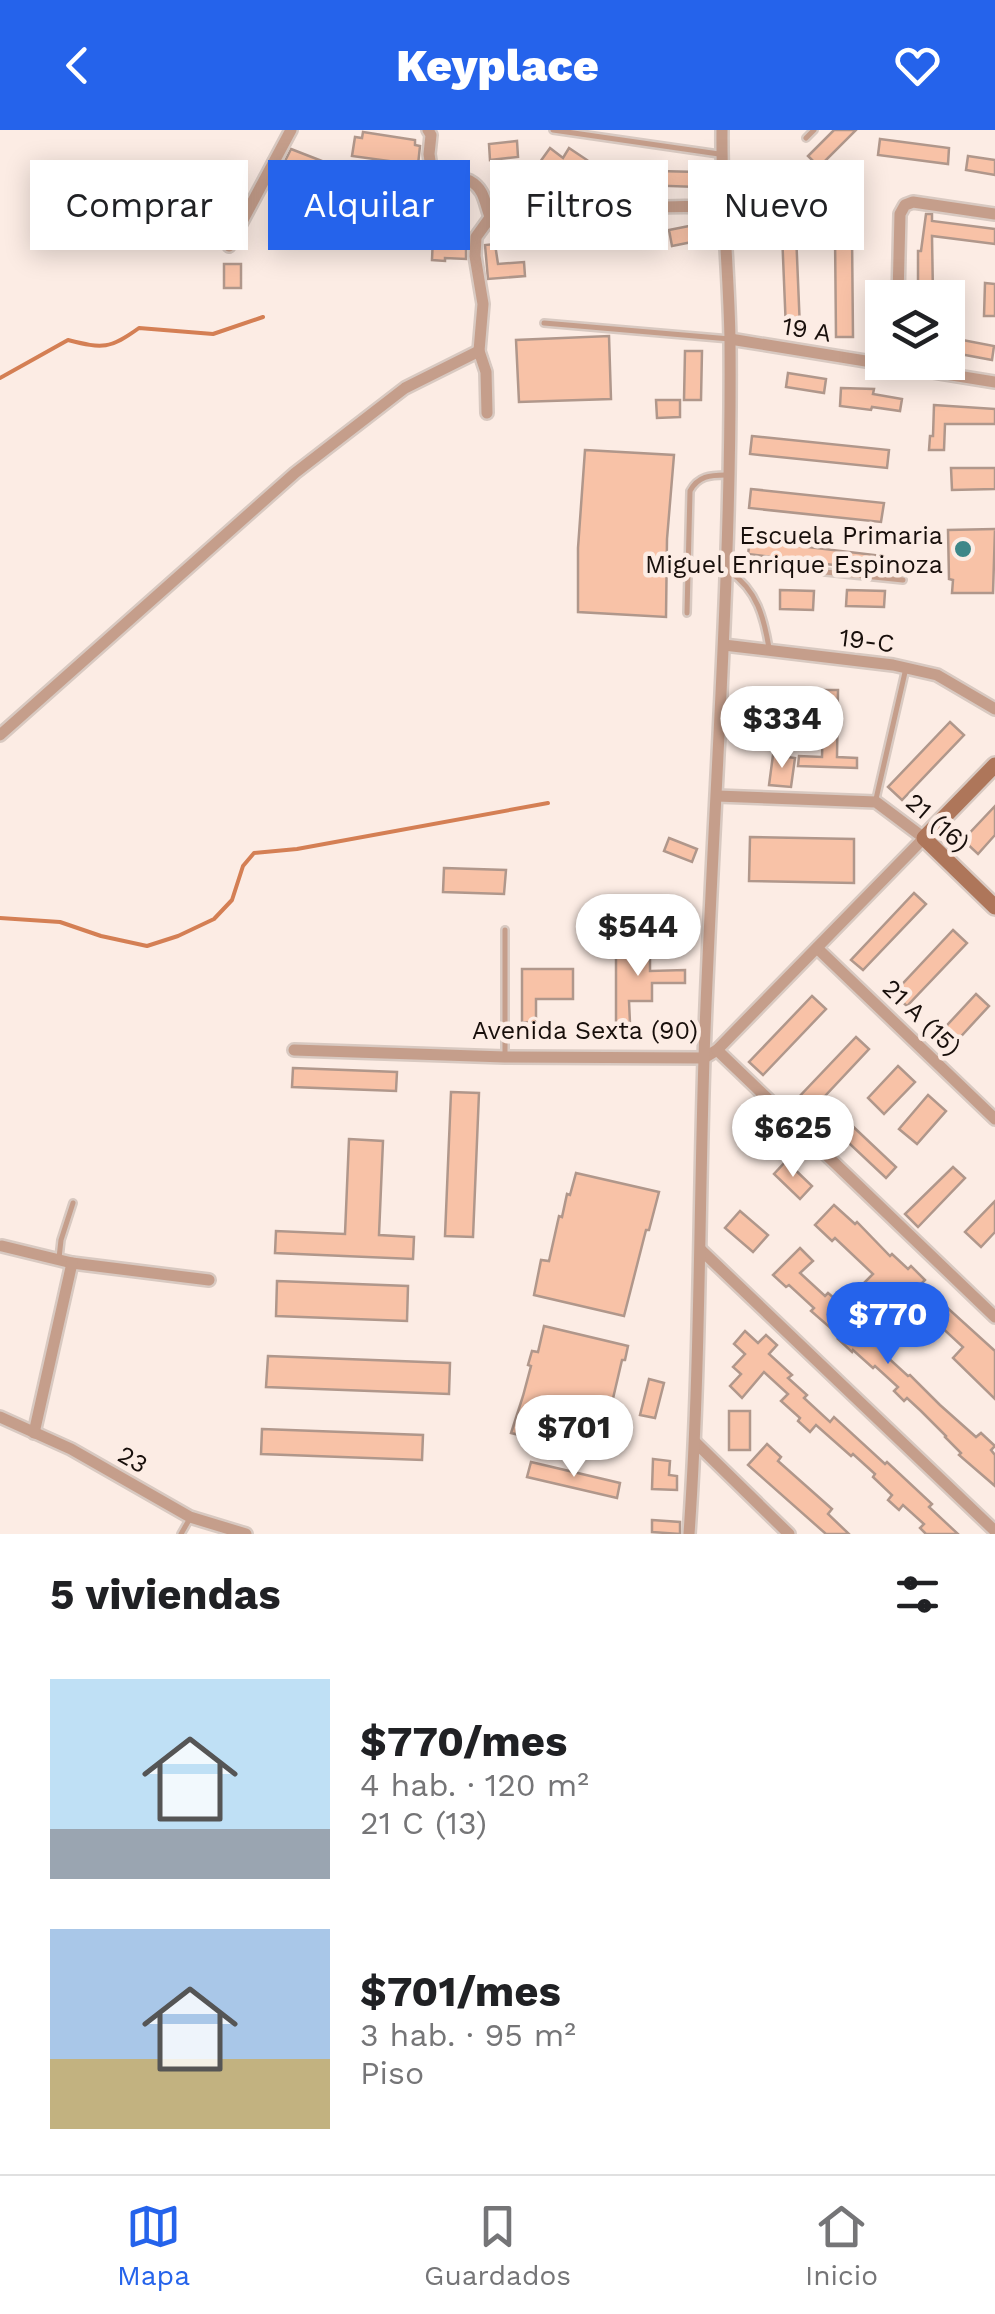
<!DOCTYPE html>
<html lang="es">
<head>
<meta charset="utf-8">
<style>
  :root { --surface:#fff; --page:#f6f6f6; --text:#202124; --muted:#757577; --line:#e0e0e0; --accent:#2563eb }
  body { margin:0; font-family:"Work Sans",sans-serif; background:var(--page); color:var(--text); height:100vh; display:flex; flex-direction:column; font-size:38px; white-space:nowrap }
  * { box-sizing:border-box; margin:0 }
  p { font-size:32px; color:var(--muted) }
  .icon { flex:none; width:55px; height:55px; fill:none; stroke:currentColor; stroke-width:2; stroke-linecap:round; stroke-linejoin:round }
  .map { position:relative; height:1404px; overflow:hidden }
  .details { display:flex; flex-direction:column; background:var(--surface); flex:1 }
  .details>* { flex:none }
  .banner { position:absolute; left:30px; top:30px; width:935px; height:90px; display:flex; gap:20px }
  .tools { position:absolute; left:865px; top:150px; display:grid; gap:20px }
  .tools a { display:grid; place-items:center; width:100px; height:100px; border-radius:0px; background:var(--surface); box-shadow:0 5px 25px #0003; font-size:50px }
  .price { position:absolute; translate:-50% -85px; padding:0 22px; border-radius:35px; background:#fff; color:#222; font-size:32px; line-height:65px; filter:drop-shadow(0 2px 5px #0008) }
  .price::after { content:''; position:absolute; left:50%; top:60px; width:30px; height:22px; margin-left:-15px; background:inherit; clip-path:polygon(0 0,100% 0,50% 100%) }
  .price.on { background:var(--accent); color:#fff }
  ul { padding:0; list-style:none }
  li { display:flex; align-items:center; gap:30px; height:250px; padding:0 50px }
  li span { display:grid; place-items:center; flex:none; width:280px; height:200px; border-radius:0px; color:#555 }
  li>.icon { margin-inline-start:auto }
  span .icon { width:120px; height:120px; fill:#fffc; stroke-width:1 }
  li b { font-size:42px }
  h2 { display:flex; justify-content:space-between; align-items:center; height:120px; padding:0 50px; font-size:42px }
  .chip { padding:0 35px; border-radius:0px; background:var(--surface); box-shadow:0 5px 25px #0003; font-size:35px; line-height:90px }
  .chip.on { background:var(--accent); color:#fff }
  header { display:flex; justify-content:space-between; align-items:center; height:130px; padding:0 50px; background:var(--accent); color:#fff; font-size:45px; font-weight:800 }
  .tabs { display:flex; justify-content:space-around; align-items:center; height:140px; border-top:2px solid var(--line); background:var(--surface); font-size:28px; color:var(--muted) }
  .tabs a { display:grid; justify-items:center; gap:5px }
  .tabs .on { color:var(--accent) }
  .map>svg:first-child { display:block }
</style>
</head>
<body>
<header><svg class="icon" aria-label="back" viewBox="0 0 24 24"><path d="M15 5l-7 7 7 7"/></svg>Keyplace<svg class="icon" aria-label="heart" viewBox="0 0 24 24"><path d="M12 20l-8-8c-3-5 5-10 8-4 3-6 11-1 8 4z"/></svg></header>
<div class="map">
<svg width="995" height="1404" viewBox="0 0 995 1404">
  <rect width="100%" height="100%" fill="#fcece4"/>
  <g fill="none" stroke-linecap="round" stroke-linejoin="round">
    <!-- stream -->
    <g stroke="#d47f54" stroke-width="4">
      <path d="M0,248L68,210C103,219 110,219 139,198L213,204L263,187"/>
      <polyline points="0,788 60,792 101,806 147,816 178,806 214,789 232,770 243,736 254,723 297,719 548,673"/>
    </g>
  </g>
  <!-- building -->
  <g fill="#f8c2a7" stroke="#b0978b" stroke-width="2.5">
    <polygon points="834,0 856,0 819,37 808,26"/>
    <polygon points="363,2 415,10 415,15 420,16 418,35 352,26 355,7 362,8"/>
    <polygon points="880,9 949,18 948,34 878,25"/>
    <polygon points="517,11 518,27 490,30 489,14"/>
    <polygon points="550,18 563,28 569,18 587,30 580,41 587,46 576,62 564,54 566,51 540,32"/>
    <polygon points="291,19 322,31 317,46 284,33"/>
    <polygon points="968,26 995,30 995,45 966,40"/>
    <polygon points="658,41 698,42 698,57 641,55 641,68 624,68 624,43 658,43"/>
    <rect x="781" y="43" width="16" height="34"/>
    <polygon points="926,84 932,84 932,91 995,99 995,114 932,106 933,166 918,166 918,121 921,121"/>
    <polygon points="699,94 702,110 672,116 669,100"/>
    <polygon points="451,103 466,103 466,129 445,128 445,131 432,130 433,106 451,107"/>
    <polygon points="782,103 796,103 800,199 786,200"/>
    <polygon points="835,105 852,105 853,207 836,207"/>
    <polygon points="495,114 498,134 524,132 525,146 488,149 485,115"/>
    <rect x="224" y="134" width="17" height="24"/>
    <polygon points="985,153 995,154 995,186 984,186"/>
    <polygon points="609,206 611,269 519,272 516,210"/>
    <polygon points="952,208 994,216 992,230 949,222"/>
    <polygon points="685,221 702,221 701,270 684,270"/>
    <polygon points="788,243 826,249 824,263 786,257"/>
    <polygon points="841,258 874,259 873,264 902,269 900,281 872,277 871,280 840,276"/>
    <polygon points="656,270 680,270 680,287 657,288"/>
    <polygon points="934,275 995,279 995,294 945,294 944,320 929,320 930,306 933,306"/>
    <polygon points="752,306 889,320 887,338 750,324"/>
    <polygon points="585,320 674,325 667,409 666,487 578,482 578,418"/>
    <polygon points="951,338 995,338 995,359 952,360"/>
    <polygon points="751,359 884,373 881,392 749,378"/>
    <polygon points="995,399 993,463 952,463 953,450 949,449 948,400"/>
    <polygon points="750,410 883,426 881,441 748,424"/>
    <polygon points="780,460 814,461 813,480 780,479"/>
    <polygon points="847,460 885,461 884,477 846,476"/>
    <polygon points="824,560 838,560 837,627 857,628 857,638 798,636 799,626 822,627"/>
    <polygon points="754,590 779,593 777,609 752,606"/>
    <polygon points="950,592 964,605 902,670 888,657"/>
    <polygon points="773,625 795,628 791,657 769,655"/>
    <polygon points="995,676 995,705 978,724 963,710"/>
    <polygon points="750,707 854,709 854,753 749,751"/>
    <polygon points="669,708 697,719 692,732 664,721"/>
    <polygon points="444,738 506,740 504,764 443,762"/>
    <polygon points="914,763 926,774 863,840 851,830"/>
    <polygon points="953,800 967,813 907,876 893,864"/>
    <polygon points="650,817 650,841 685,840 685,853 652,853 652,871 629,871 630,893 616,893 616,818"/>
    <polygon points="522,839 573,839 573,869 536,869 536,893 522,892"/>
    <polygon points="976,864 989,876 954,914 952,912 948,917 937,906"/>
    <polygon points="812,866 826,879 763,945 749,932"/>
    <polygon points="856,907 869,919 810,982 797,969"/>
    <polygon points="898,936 915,952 884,984 868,968"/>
    <polygon points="293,938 397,942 396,961 292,957"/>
    <polygon points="451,962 479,963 473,1107 445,1106"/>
    <polygon points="928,965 946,981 917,1014 899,999"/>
    <polygon points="845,989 896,1037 886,1048 835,1000"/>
    <polygon points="349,1009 383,1011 379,1105 414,1107 413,1129 275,1123 276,1101 345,1104"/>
    <polygon points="786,1031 812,1056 800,1069 774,1044"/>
    <polygon points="953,1037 965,1048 918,1097 905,1084"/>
    <polygon points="576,1043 659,1062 649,1100 646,1100 624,1186 534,1165 541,1130 549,1131 559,1086 562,1087 567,1064 570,1065"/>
    <polygon points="995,1071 995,1102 981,1117 965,1102"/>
    <polygon points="834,1075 855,1094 857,1092 890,1126 892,1124 908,1139 911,1136 925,1150 921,1154 995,1221 995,1269 953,1228 963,1217 909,1167 902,1174 884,1157 877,1163 865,1152 873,1144 835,1108 832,1111 815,1095"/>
    <polygon points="740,1081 768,1105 753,1122 725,1098"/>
    <polygon points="800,1118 813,1131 800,1143 825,1166 828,1163 840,1173 837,1176 851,1191 872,1211 875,1208 889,1221 885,1225 908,1246 910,1245 940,1275 976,1307 981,1303 995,1316 991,1320 995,1325 995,1356 959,1325 961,1323 945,1307 946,1306 921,1281 907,1268 904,1271 894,1261 898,1257 875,1236 873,1238 853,1220 852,1222 838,1209 841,1207 811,1181 814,1178 789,1155 786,1157 773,1145"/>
    <polygon points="277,1151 408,1156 407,1191 276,1186"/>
    <polygon points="544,1196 628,1216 625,1230 622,1230 600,1324 511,1303 523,1266 531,1236 528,1235 532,1221 538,1222"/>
    <polygon points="745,1201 758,1213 766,1205 777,1215 769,1224 792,1245 788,1248 807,1265 804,1268 830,1292 834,1287 885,1334 887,1332 932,1374 929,1377 958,1404 926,1404 920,1398 924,1394 903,1375 899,1380 888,1370 892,1365 873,1347 875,1344 853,1324 851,1326 816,1295 810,1302 798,1291 800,1288 781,1271 788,1264 764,1242 742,1268 730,1256 741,1244 733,1237 745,1224 734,1214"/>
    <polygon points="268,1226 450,1233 449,1264 266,1257"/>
    <polygon points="649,1249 664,1253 655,1288 640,1285"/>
    <rect x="729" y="1281" width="21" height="39"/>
    <polygon points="262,1299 423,1305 422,1330 261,1324"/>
    <polygon points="767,1314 781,1327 778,1331 832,1379 828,1384 849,1404 826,1404 748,1335"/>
    <polygon points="653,1329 670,1331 669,1345 677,1346 677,1360 652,1359"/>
    <polygon points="531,1332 620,1353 617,1368 527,1347"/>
    <polygon points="652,1390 680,1392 680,1404 652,1402"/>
  </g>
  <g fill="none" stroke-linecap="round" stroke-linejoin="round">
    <defs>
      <g id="lane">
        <polyline points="553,0 719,24"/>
        <polyline points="806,8 814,0"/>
        <path d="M343,85C359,89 400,103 413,90C422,79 427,58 432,45"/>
        <polyline points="544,193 730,209"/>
        <polyline points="728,432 903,450"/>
        <path d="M730,442C757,460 764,488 769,518"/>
        <path d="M687,483L690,361C698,346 710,345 726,345"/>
        <polyline points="876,669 906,538"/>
        <polyline points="505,924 505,800"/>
        <polyline points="59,1128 61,1110 73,1073"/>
        <polyline points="181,1404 189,1390"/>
      </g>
      <g id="street">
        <path d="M428,0L431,5L429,24L432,45C443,47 460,46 470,51C494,64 479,94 509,104C530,111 573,108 594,100C613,93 631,81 652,78C675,75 699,77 722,77"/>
        <polyline points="229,116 291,0"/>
        <polyline points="898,168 900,84 905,75 913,72 995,84"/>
        <polyline points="730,209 995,252"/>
        <polyline points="487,283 486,242 479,221 483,174 475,126 476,107 489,89"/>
        <polyline points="724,515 893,535 937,545 995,579"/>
        <polyline points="0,605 295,343 405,258 479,221"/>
        <polyline points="817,818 995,989"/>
        <polyline points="294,920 505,927 704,928 717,920 924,708 876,672 717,666"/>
        <polyline points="717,920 995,1187"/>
        <polyline points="2,1116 72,1133 209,1150"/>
        <polyline points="701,1120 995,1401"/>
        <polyline points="0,1287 71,1319 190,1387 246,1404"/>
        <polyline points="34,1303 72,1133"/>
        <polyline points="695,1312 789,1404"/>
        <path d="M689,1404C700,1246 699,1087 704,928C712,689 732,451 730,211C729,141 721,71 722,0"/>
      </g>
      <polyline id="secondary" points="995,635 924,708 995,777"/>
    </defs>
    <!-- lane casing -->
    <use href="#lane" stroke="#d8c9c1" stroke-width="10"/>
    <!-- street casing -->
    <use href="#street" stroke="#d8c9c1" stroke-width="16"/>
    <!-- secondary casing -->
    <use href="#secondary" stroke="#d8c9c1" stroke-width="20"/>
    <!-- lane -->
    <use href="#lane" stroke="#c59e8b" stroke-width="5"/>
    <!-- street -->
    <use href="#street" stroke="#c59e8b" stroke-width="11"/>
    <!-- secondary -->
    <use href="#secondary" stroke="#ae765a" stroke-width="15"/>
  </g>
  <!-- markers -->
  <circle fill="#3e8788" stroke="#fcece4" stroke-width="4" cx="963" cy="419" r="10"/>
  <g text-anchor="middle" stroke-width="9" stroke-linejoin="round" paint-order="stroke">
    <!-- street labels -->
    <g font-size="25" fill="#180f0b" stroke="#fcece4">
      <text transform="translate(807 199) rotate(9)" y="9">19 A</text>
      <text transform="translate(867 510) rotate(7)" y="9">19-C</text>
      <text transform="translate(938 692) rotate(41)" y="9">21 (16)</text>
      <text transform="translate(922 887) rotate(44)" y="9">21 A (15)</text>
      <text x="585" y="909">Avenida Sexta (90)</text>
      <text transform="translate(133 1329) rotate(30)" y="9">23</text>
    </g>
    <!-- poi labels -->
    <g font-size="25" fill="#180f0b" stroke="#fcece4" text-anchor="end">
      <text x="943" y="414">Escuela Primaria<tspan x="943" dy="29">Miguel Enrique Espinoza</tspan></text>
    </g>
  </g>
</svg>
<div class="tools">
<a><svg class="icon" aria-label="layers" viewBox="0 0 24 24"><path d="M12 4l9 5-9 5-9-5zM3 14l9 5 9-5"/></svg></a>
</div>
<b class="price" style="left:782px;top:641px">$334</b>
<b class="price" style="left:638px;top:849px">$544</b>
<b class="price" style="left:793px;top:1050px">$625</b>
<b class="price on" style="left:888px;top:1237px">$770</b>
<b class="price" style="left:574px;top:1350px">$701</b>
<div class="banner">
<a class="chip">Comprar</a>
<a class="chip on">Alquilar</a>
<a class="chip">Filtros</a>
<a class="chip">Nuevo</a>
</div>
</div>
<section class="details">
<h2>5 viviendas<svg class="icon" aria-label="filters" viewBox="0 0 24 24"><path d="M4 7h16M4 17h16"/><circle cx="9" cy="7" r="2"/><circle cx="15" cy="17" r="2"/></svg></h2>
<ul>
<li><span style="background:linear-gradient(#bfe0f5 75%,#9aa5b1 0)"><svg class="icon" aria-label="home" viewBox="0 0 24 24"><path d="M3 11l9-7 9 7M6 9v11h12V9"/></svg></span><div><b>$770/mes</b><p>4 hab. · 120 m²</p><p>21 C (13)</p></div></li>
<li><span style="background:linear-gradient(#a9c7e8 65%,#c2b280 0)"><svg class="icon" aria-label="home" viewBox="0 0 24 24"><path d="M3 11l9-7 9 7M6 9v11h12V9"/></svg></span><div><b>$701/mes</b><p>3 hab. · 95 m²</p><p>Piso</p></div></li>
</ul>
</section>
<nav class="tabs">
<a class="on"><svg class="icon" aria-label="map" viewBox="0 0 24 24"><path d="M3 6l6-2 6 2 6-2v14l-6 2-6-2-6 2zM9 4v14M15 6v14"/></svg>Mapa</a>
<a><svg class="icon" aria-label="saved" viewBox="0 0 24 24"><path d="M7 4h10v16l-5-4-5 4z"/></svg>Guardados</a>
<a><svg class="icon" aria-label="home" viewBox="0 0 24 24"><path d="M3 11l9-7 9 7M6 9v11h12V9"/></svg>Inicio</a>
</nav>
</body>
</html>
